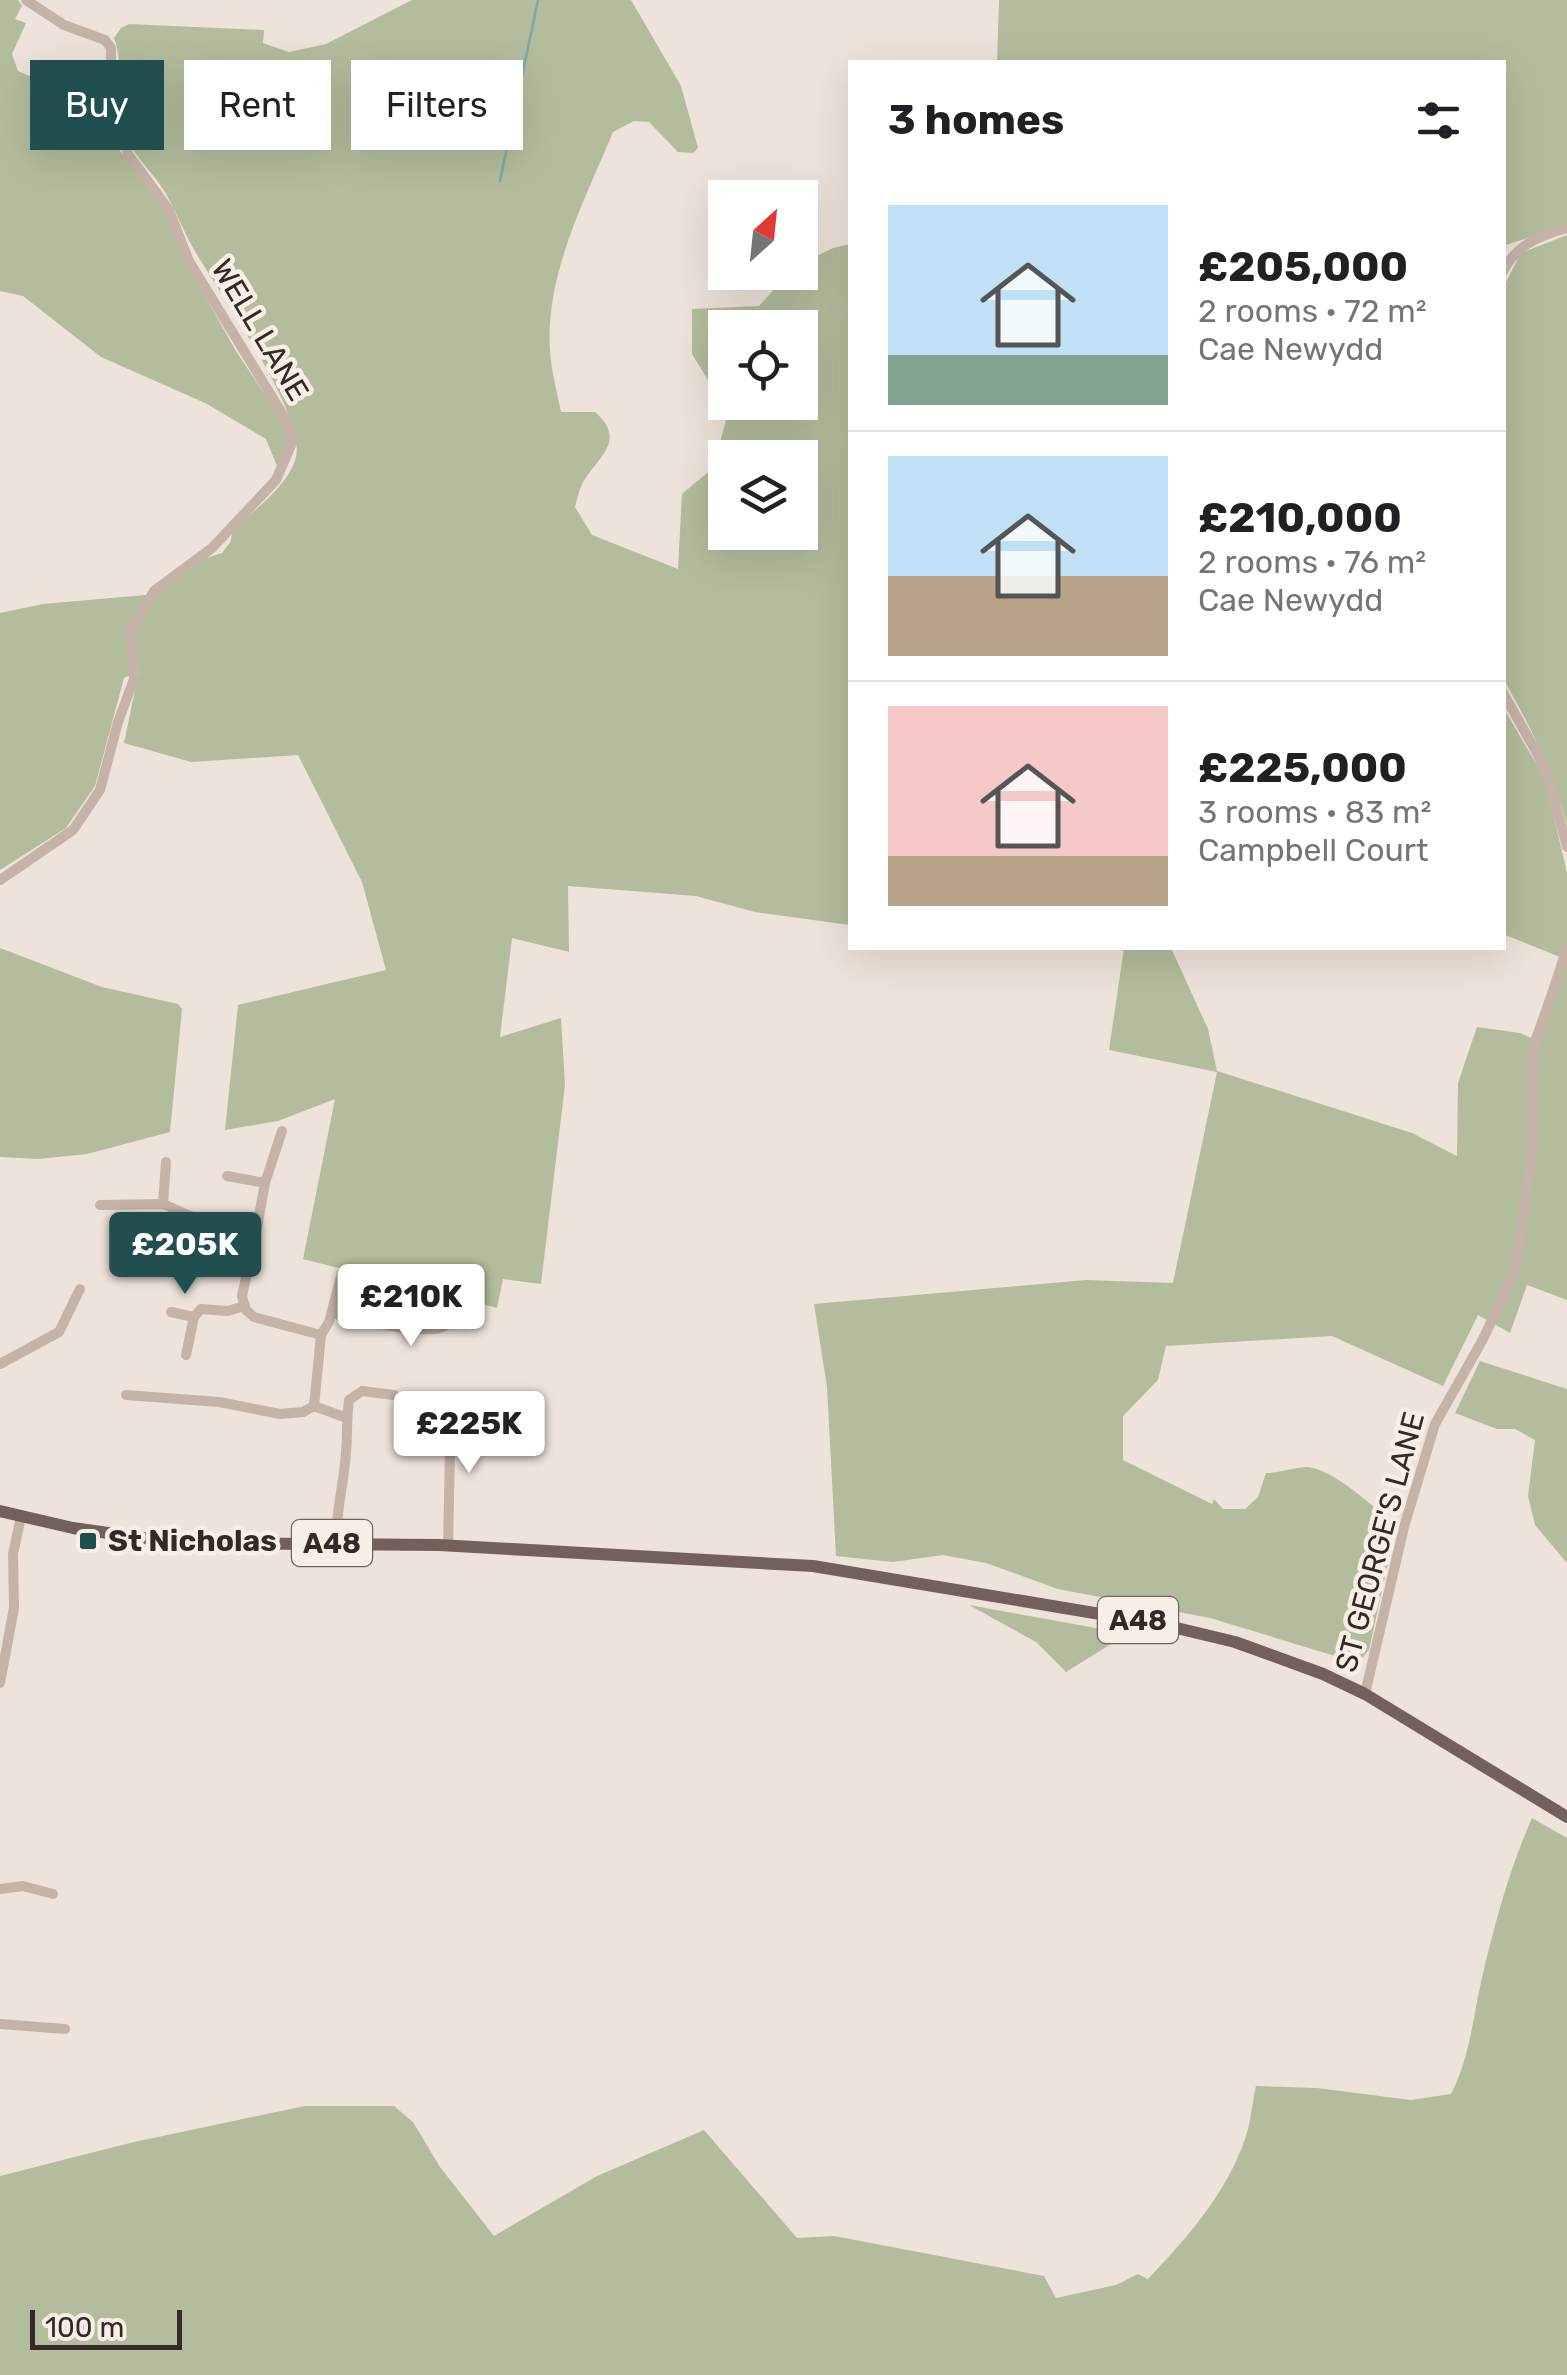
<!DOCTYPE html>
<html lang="en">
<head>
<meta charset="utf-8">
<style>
  :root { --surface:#fff; --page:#f2f2f2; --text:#202124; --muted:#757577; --line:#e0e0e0; --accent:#214f4f }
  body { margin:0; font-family:Rubik,sans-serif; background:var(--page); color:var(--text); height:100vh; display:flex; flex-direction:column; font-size:38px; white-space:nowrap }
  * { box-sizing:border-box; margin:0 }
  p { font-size:32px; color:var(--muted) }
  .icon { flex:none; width:55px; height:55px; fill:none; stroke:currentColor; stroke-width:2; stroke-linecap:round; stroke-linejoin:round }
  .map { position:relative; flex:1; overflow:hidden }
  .panel { position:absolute; left:848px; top:60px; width:658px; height:890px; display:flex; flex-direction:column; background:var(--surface); border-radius:0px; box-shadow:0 10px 40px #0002 }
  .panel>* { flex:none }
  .guide { position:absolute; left:30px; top:60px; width:668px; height:90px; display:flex; gap:20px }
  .needle { width:65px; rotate:27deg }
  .controls { position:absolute; left:708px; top:180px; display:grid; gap:20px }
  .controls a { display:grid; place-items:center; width:110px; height:110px; border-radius:0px; background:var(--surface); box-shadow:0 10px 40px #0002; font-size:50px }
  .scale { position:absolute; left:30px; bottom:25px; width:152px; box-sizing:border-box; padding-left:10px; border:5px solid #332a27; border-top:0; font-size:28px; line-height:35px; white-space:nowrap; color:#332a27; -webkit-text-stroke:8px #f7eee6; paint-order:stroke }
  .price { position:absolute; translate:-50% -85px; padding:0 22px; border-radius:10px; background:#fff; color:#222; font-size:32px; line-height:65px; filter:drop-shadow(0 2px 5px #0008) }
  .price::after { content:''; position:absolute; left:50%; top:60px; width:30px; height:22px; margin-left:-15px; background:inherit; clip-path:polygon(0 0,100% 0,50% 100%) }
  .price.active { background:var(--accent); color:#fff }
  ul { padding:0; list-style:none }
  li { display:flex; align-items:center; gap:30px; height:250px; padding:0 40px }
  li+li { border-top:2px solid var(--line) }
  li span { display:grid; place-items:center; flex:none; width:280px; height:200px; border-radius:0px; color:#555 }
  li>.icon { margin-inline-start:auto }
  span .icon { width:120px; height:120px; fill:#fffc; stroke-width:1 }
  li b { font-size:42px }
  h2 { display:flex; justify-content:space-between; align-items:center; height:120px; padding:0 40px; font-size:42px }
  .tag { padding:0 35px; border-radius:0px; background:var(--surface); box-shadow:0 10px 40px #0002; font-size:35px; line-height:90px }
  .tag.active { background:var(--accent); color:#fff }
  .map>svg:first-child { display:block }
</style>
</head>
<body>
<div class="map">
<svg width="1567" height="2375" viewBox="0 0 1567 2375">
  <rect width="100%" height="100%" fill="#eee3da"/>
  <!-- green -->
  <g fill="#b3bc9c" fill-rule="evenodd">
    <polygon points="0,0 18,0 22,6 15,19 26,23 12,54 18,71 73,95 80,85 97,88 109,101 118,148 168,213 185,261 236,351 283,422 288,439 287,450 277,466 266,439 205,403 101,357 23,296 0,291"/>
    <path d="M412,0H631L681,86L698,148L693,153L678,152L649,122L634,121L613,132C585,200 545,274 550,350C551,370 557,392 561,412H595C624,438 604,452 587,476C580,485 578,496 575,507L592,535L678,569L682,494L713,468L728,413L692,354V309L759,306L789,273L800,272V264L833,248L850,244V925L755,912L696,896L568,886L569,952L512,938L500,1037L561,1018L565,1085L541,1284L503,1279L497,1308L303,1259L335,1099L278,1121L225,1130L238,1005L386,970L362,882L298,755L191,762L124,743L139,671L124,678L95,786L66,828L0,870V613L43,604L145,595L151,599L203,559L222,553L231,541L232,532C252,511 289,486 296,457C306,413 216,289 192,246C182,228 175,209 165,192C152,170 130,153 122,128C113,99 125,63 114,38L121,28L129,24L264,30L263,43L289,52L326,44ZM725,328H800V402H725ZM725,458H800V532H725Z"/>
    <polygon points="999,0 1567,0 1567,225 1503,246 1502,62 997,62"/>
    <path d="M1567,235V826C1553,773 1531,726 1503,679V288L1521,253Z"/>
    <path d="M1503,707L1545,779L1567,873V1300L1527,1285L1510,1333L1478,1315L1443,1386L1332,1336L1166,1346L1158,1380L1123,1416V1460L1212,1504L1214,1499L1223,1509H1245L1258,1497L1266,1473C1279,1473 1298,1467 1307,1467C1334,1469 1375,1508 1396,1526L1369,1650L1362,1658L1348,1660L1210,1618L1058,1589L986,1563L943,1555L893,1562L836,1556L827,1387L814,1304L1086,1280L1173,1283L1217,1072L1109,1050L1124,948H1171L1208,1029L1217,1071L1412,1133L1457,1156L1458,1083L1477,1027L1520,1033L1531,1038L1560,957L1503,934Z"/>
    <polygon points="0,948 102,987 178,1004 182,1009 170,1132 87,1154 38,1159 0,1157"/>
    <polygon points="1480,1361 1567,1389 1567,1563 1535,1525 1528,1496 1535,1440 1515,1429 1497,1429 1455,1413"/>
    <polygon points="969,1605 1167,1641 1124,1640 1111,1644 1066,1672 1036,1642"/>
    <path d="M1532,1818L1567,1838V2375H0V2176L134,2142L305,2106H394L413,2122L440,2167L494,2236L597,2176L704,2130L797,2238L834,2236L1044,2276L1056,2298L1116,2285L1138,2274L1148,2279C1187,2238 1226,2194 1245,2139C1251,2122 1252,2103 1256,2086L1317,2088L1411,2100L1451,2094C1469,2060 1473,2019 1481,1982C1494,1926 1509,1870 1532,1818Z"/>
  </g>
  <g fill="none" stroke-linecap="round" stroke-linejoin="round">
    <!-- stream -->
    <polyline stroke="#7ca8a7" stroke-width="2.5" points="500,181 538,0"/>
    <!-- minor -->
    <g stroke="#c5b3a8" stroke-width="10">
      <path d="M1502,273C1516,245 1538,236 1567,228"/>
      <polyline points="1502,691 1537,753 1550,784 1567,847"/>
      <polyline points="0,880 73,830 100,790 118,722 134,679 130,631 154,591 212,548 276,480 292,443 288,423 189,261 169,210 128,154 111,98 111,48 105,40 64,25 26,0"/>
      <polyline points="227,1176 265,1183"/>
      <polyline points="163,1204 166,1162"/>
      <polyline points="100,1205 163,1204 216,1227 255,1238 242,1296 246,1310 254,1317 321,1335"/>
      <polyline points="255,1238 265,1183 282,1131"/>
      <polyline points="171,1312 194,1317"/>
      <path d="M332,1313C354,1319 430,1338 446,1325L453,1302"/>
      <polyline points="186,1355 194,1317 201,1309 228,1311 244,1306"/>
      <polyline points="0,1364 59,1332 80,1289"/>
      <polyline points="126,1395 219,1402 280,1414 303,1412 314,1406 344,1417"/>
      <polyline points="314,1406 321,1335 329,1322 342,1273"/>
      <path d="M336,1543C336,1515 342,1491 345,1463C348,1441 346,1421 349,1400L362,1391L394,1395"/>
      <polyline points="448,1546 451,1405"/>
      <polyline points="0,1683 14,1608 13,1554 21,1517"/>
      <polyline points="1365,1694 1404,1527 1435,1424 1482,1341 1515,1272 1533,1144 1533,1052 1567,948"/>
      <polyline points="0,1889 23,1886 53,1894"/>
      <polyline points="0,2024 65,2029"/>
    </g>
    <!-- major -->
    <polyline stroke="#73605a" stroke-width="12" points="0,1511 73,1528 179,1543 439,1545 813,1566 1160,1624 1235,1642 1323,1674 1365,1694 1567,1817"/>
  </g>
  <!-- markers -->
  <rect fill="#214f4f" stroke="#f7eee6" stroke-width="4" x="78" y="1531" width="20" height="20" rx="5"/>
  <g text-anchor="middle" stroke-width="9" stroke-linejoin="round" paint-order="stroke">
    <!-- shield labels -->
    <g fill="#f7eee6" stroke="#6e6560" stroke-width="2.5">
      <rect x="292" y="1520" width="80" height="46" rx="8"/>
      <rect x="1098" y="1597" width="80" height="46" rx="8"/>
    </g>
    <g font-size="28" font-weight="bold" fill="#332a27">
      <text x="332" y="1553">A48</text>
      <text x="1138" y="1630">A48</text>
    </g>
    <!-- street labels -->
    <g font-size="30" fill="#332a27" stroke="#f7eee6">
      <text transform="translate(260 330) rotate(59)" y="10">WELL LANE</text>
      <text transform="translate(1380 1542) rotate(-75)" y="10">ST GEORGE'S LANE</text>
    </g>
    <!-- poi labels -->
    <g font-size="30" font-weight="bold" fill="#332a27" stroke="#f7eee6" text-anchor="start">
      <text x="108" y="1551">St Nicholas</text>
    </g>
  </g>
</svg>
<div class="controls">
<a><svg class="needle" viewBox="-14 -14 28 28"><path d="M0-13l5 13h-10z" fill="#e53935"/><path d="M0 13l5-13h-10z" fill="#757577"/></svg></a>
<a><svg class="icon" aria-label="locate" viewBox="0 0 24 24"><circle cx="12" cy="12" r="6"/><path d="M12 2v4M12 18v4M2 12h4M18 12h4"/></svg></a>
<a><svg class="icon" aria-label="layers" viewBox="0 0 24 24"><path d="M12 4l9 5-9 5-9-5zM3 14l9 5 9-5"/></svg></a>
</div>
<div class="scale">100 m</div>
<b class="price active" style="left:185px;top:1297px">£205K</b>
<b class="price" style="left:411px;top:1349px">£210K</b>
<b class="price" style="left:469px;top:1476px">£225K</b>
<div class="guide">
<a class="tag active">Buy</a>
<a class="tag">Rent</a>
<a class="tag">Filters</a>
</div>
<section class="panel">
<h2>3 homes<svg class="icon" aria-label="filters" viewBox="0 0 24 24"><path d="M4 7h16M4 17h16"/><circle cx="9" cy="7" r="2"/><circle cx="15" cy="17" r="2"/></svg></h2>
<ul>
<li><span style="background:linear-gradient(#bfe0f5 75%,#7fa58c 0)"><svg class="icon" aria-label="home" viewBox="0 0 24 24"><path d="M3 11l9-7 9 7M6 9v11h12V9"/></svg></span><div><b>£205,000</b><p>2 rooms · 72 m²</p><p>Cae Newydd</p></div></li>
<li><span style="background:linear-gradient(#bfe0f5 60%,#b9a48a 0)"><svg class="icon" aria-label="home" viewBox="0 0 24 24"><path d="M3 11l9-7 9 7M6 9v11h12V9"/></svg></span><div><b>£210,000</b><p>2 rooms · 76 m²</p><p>Cae Newydd</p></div></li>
<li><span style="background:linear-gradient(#f6c9c9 75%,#b9a48a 0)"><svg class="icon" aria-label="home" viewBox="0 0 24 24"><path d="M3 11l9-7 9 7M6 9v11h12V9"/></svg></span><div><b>£225,000</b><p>3 rooms · 83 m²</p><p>Campbell Court</p></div></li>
</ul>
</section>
</div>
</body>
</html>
